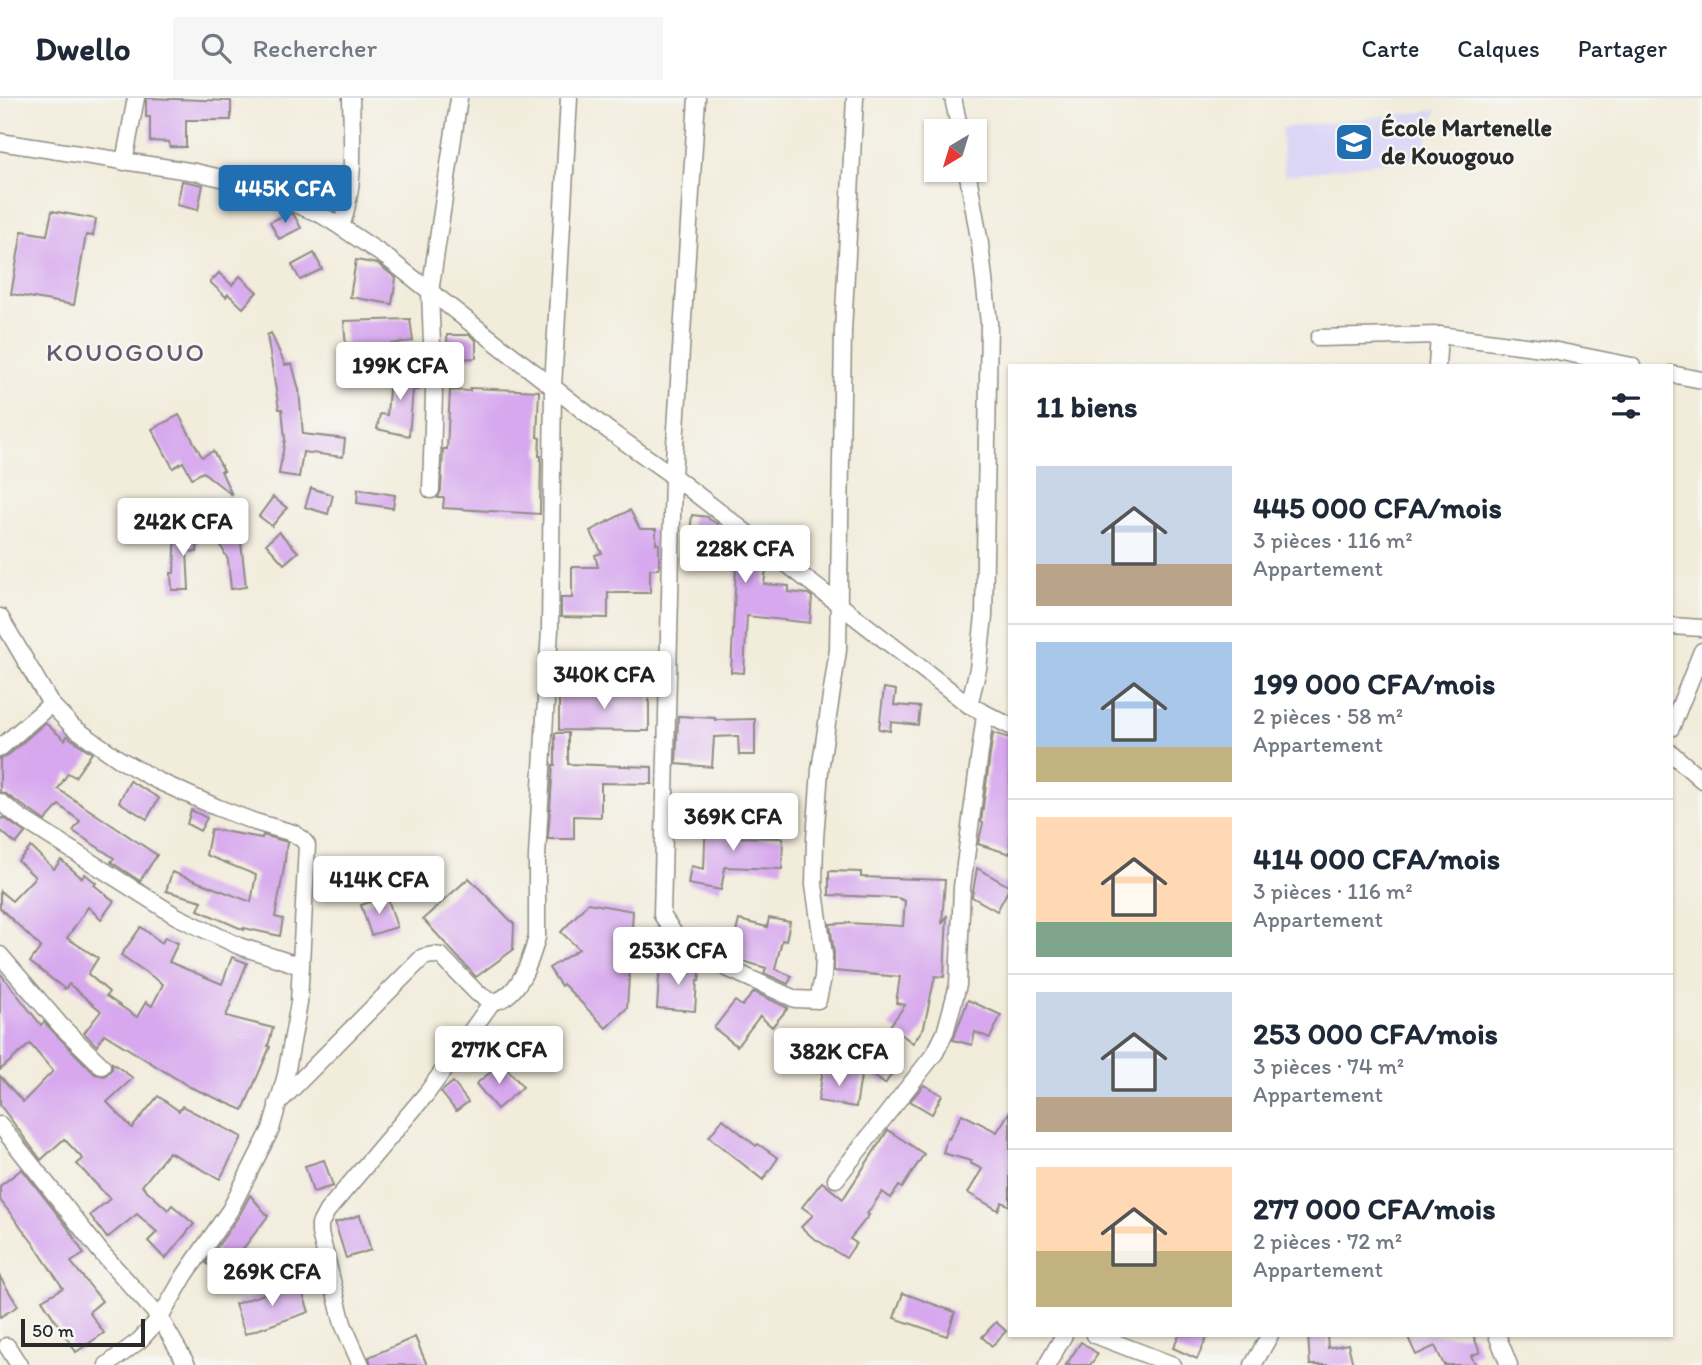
<!DOCTYPE html>
<html lang="fr">
<head>
<meta charset="utf-8">
<style>
  :root { --surface:#fff; --page:#f6f6f7; --text:#1f2937; --muted:#747a83; --line:#e0e1e3; --accent:#1f6fb2 }
  body { margin:0; font-family:Itim,sans-serif; background:var(--page); color:var(--text); height:100vh; display:flex; flex-direction:column; font-size:26px; white-space:nowrap }
  * { box-sizing:border-box; margin:0 }
  p { font-size:23px; color:var(--muted) }
  .icon { flex:none; width:38px; height:38px; fill:none; stroke:currentColor; stroke-width:2; stroke-linecap:round; stroke-linejoin:round }
  .map { position:relative; flex:1; overflow:hidden }
  .sheet { position:absolute; left:1008px; top:266px; width:665px; height:973px; display:flex; flex-direction:column; background:var(--surface); border-radius:0px; box-shadow:0 2px 5px #0004 }
  .sheet>* { flex:none }
  .needle { width:46px; rotate:218deg }
  .tools { position:absolute; left:924px; top:21px; display:grid; gap:14px }
  .tools a { display:grid; place-items:center; width:63px; height:63px; border-radius:0px; background:var(--surface); box-shadow:0 2px 5px #0004; font-size:35px }
  .scale { position:absolute; left:21px; bottom:18px; width:124px; box-sizing:border-box; padding-left:7px; border:4px solid #2b2b2b; border-top:0; font-size:19px; line-height:24px; white-space:nowrap; color:#2b2b2b; -webkit-text-stroke:5px #f6f6f2; paint-order:stroke }
  .price { position:absolute; translate:-50% -60px; padding:0 16px; border-radius:7px; background:#fff; color:#222; font-size:23px; line-height:46px; filter:drop-shadow(0 2px 4px #0008) }
  .price::after { content:''; position:absolute; left:50%; top:42px; width:21px; height:16px; margin-left:-10px; background:inherit; clip-path:polygon(0 0,100% 0,50% 100%) }
  .price.current { background:var(--accent); color:#fff }
  ul { padding:0; list-style:none }
  li { display:flex; align-items:center; gap:21px; height:175px; padding:0 28px }
  li+li { border-top:2px solid var(--line) }
  li span { display:grid; place-items:center; flex:none; width:196px; height:140px; border-radius:0px; color:#555 }
  li>.icon { margin-inline-start:auto }
  span .icon { width:84px; height:84px; fill:#fffc; stroke-width:1 }
  li b { font-size:30px }
  h2 { display:flex; justify-content:space-between; align-items:center; height:84px; padding:0 28px; font-size:30px }
  header { display:flex; align-items:center; gap:42px; box-sizing:border-box; height:98px; padding:0 35px; background:var(--surface); border-bottom:2px solid var(--line) }
  header strong { font-size:33px }
  nav { display:flex; gap:38px; margin-inline-start:auto; font-size:24px }
  .search { width:490px; height:63px; background:var(--page); display:flex; align-items:center; gap:18px; box-sizing:border-box; padding:0 24px; border-radius:0px; color:var(--muted); font-size:26px }
  .map>svg:first-child { display:block }
</style>
</head>
<body>
<header>
<strong>Dwello</strong>
<div class="search"><svg class="icon" aria-label="search" viewBox="0 0 24 24"><circle cx="10" cy="10" r="6"/><path d="M15 15l6 6"/></svg>Rechercher</div>
<nav><a>Carte</a><a>Calques</a><a>Partager</a></nav>
</header>
<div class="map">
<svg width="1702" height="1267" viewBox="0 0 1702 1267">
  <rect width="100%" height="100%" fill="#f6f6f2"/>
  <filter id="ink" filterUnits="userSpaceOnUse"><feTurbulence type="fractalNoise" baseFrequency=".0143" numOctaves="2"/><feDisplacementMap in="SourceGraphic" scale="14" xChannelSelector="R" yChannelSelector="G"/><feConvolveMatrix kernelMatrix="1 2 1 2 8 2 1 2 1" color-interpolation-filters="sRGB"/></filter>
  <filter id="wash" filterUnits="userSpaceOnUse"><feTurbulence type="fractalNoise" baseFrequency=".00686" numOctaves="4" result="noise"/><feDisplacementMap in="SourceGraphic" scale="28" xChannelSelector="R" yChannelSelector="G"/><feGaussianBlur stdDeviation="1.57" result="paint"/><feColorMatrix in="noise" values="0 0 0 0 0 0 0 0 0 0 0 0 0 0 0 0 0 1.4 0 .05"/><feComposite in="paint" operator="in"/></filter>
  <g filter="url(#wash)">
    <rect width="100%" height="100%" fill="#f2ecdb"/>
    <!-- built -->
    <polygon fill="#dcd6f6" points="1437,12 1421,59 1284,78 1281,30"/>
    <g id="blocks">
      <!-- building -->
      <g fill="#d7a8ee">
        <polygon points="146,0 231,3 231,22 186,22 186,49 170,49 169,44 150,43 150,19 146,19"/>
        <polygon points="182,83 203,87 198,112 177,107"/>
        <polygon points="52,113 96,121 93,138 86,137 74,207 11,196 22,133 47,137"/>
        <polygon points="289,115 294,117 301,130 279,141 270,124"/>
        <polygon points="314,155 322,171 300,182 292,167"/>
        <polygon points="356,162 378,166 396,180 392,206 350,199"/>
        <polygon points="219,175 232,187 240,178 257,194 243,210 228,196 226,199 210,184"/>
        <polygon points="410,221 413,243 346,252 344,223"/>
        <polygon points="271,235 285,267 292,266 299,292 303,336 345,341 343,359 303,354 299,379 279,376 285,341 282,311 279,311 267,237"/>
        <polygon points="447,237 469,237 476,242 476,260 448,261"/>
        <polygon points="393,271 420,272 419,292 413,292 409,338 377,331 380,316 387,317 390,278 393,277"/>
        <polygon points="470,290 539,293 537,339 540,340 539,358 541,358 540,416 443,410 444,400 438,400 441,392 443,351 447,351 450,292 470,293"/>
        <polygon points="179,317 202,359 213,353 224,373 221,373 232,397 203,374 192,380 183,364 173,370 152,331"/>
        <polygon points="311,390 333,397 328,416 305,409"/>
        <polygon points="358,391 395,397 393,410 357,405"/>
        <polygon points="273,399 287,410 272,428 259,418"/>
        <polygon points="630,412 640,431 656,431 656,446 659,446 659,471 650,471 650,495 608,495 608,520 561,519 561,500 572,500 572,469 598,469 595,457 602,455 590,433"/>
        <polygon points="692,417 708,419 709,421 718,426 718,440 738,443 737,451 752,453 767,464 764,486 789,488 789,494 808,496 812,499 810,525 747,518 744,575 731,574 736,470 687,464"/>
        <polygon points="231,420 243,443 241,444 246,489 231,491 228,462 212,430"/>
        <polygon points="176,428 186,428 186,435 198,436 197,454 187,453 189,492 172,492 171,475 174,475"/>
        <polygon points="279,434 298,454 284,466 266,446"/>
        <polygon points="884,590 896,592 894,607 920,609 918,627 891,624 890,633 879,631"/>
        <polygon points="595,591 607,591 607,595 649,595 649,633 559,632 559,593 595,593"/>
        <polygon points="678,618 715,620 715,622 755,621 755,657 739,657 738,638 714,639 712,669 676,666"/>
        <polygon points="45,625 65,642 67,638 92,655 75,679 68,675 58,691 157,757 140,783 111,764 114,760 73,733 80,723 59,707 45,723 6,696 0,694 0,660 7,658"/>
        <polygon points="555,635 568,635 568,666 652,669 652,686 601,685 601,719 574,718 574,741 548,741 553,667 555,667"/>
        <polygon points="993,635 1010,640 1010,756 978,746 983,725 981,724"/>
        <polygon points="130,683 159,700 147,721 119,704"/>
        <polygon points="191,712 207,720 200,733 187,726"/>
        <polygon points="3,719 25,735 16,746 0,732 0,722"/>
        <polygon points="706,719 733,720 733,739 783,740 782,771 725,769 721,792 688,786 691,768 704,771"/>
        <polygon points="211,731 262,740 263,737 287,744 284,770 275,819 283,821 280,838 244,830 244,832 198,812 202,803 166,793 172,774 251,804 256,777 206,757"/>
        <polygon points="31,749 54,771 61,762 82,780 85,776 96,785 94,787 114,803 101,821 88,809 67,840 98,860 88,876 109,894 106,898 137,919 146,904 152,908 163,886 121,857 141,829 162,845 165,839 178,845 169,864 222,886 232,859 247,865 226,918 273,930 268,948 270,949 243,1012 190,989 104,936 97,948 84,935 101,913 69,886 65,891 30,864 41,849 0,810 0,793 12,803 35,779 18,763"/>
        <polygon points="977,770 1010,789 997,813 972,799"/>
        <polygon points="829,773 861,774 861,779 945,782 942,826 947,817 944,879 935,878 924,929 913,945 890,928 905,907 896,905 900,879 834,873 834,856 830,826 848,825 903,828 905,803 898,800 829,797"/>
        <polygon points="469,780 514,826 513,852 476,879 423,821"/>
        <polygon points="387,798 397,829 371,837 361,807"/>
        <polygon points="588,805 633,813 627,910 606,930 563,886 561,888 549,870 579,851 561,834"/>
        <polygon points="769,820 790,824 786,843 782,842 775,871 792,878 788,886 764,875 766,870 730,859 739,822 767,829"/>
        <polygon points="660,864 701,869 699,883 697,883 695,913 657,910"/>
        <polygon points="0,875 41,927 44,924 95,976 105,978 112,971 112,965 133,980 107,1004 132,1030 158,998 179,1013 182,1008 242,1039 220,1081 169,1054 142,1088 168,1112 172,1107 194,1126 165,1161 148,1143 157,1134 137,1116 107,1140 90,1117 110,1101 77,1066 83,1061 64,1041 41,1062 0,1007 0,978 23,1004 53,973 30,946 0,972"/>
        <polygon points="754,894 788,910 772,929 760,918 737,948 714,930 735,903 742,908"/>
        <polygon points="968,902 1001,917 990,940 975,934 972,947 953,942"/>
        <polygon points="881,957 897,968 885,986 869,975"/>
        <polygon points="502,965 523,989 497,1011 476,986"/>
        <polygon points="823,972 861,978 856,1009 818,1003"/>
        <polygon points="453,984 468,1004 456,1013 441,994"/>
        <polygon points="924,987 942,997 932,1016 910,1003"/>
        <polygon points="1010,1013 1010,1108 1002,1104 998,1112 968,1095 982,1071 970,1065 971,1063 943,1055 947,1040 949,1041 962,1016 997,1034"/>
        <polygon points="723,1021 756,1048 758,1046 778,1060 763,1082 709,1039"/>
        <polygon points="888,1032 924,1056 902,1090 899,1088 891,1100 882,1094 867,1116 869,1117 850,1141 856,1145 846,1160 812,1139 801,1129 813,1117 802,1109 822,1084 843,1101"/>
        <polygon points="324,1062 333,1088 313,1094 305,1068"/>
        <polygon points="22,1071 68,1130 84,1156 71,1164 102,1203 89,1214 104,1235 76,1254 42,1202 63,1190 33,1145 0,1102 0,1088"/>
        <polygon points="250,1097 268,1118 223,1177 206,1165 239,1118"/>
        <polygon points="360,1117 371,1152 346,1160 335,1125"/>
        <polygon points="0,1179 18,1208 0,1219"/>
        <polygon points="299,1184 309,1214 245,1236 235,1206"/>
        <polygon points="903,1195 955,1214 947,1238 894,1220"/>
        <polygon points="996,1224 1006,1233 992,1248 982,1239"/>
        <polygon points="1179,1237 1208,1237 1197,1261 1173,1250"/>
        <polygon points="1308,1237 1327,1237 1328,1250 1348,1246 1353,1267 1310,1267"/>
        <polygon points="1407,1237 1473,1237 1480,1254 1471,1258 1476,1267 1444,1267 1435,1248 1416,1257"/>
        <polygon points="415,1239 427,1267 371,1267 369,1259"/>
        <polygon points="1081,1244 1098,1256 1090,1267 1066,1267"/>
      </g>
    </g>
  </g>
  <g filter="url(#ink)">
    <use href="#blocks" fill-opacity="0" stroke="#8e8c83" stroke-width="2"/>
    <g fill="none" stroke-linecap="round" stroke-linejoin="round">
      <defs>
        <g id="minor">
          <polyline points="697,0 673,378 662,817 675,837 727,870 795,901 818,902 823,879 824,857 814,787 815,741 820,672 838,552 843,234 855,0"/>
          <polyline points="953,0 960,33"/>
          <polyline points="0,44 195,74 230,82 261,92 320,116 341,129 386,159 608,332 673,378 969,607 1010,628"/>
          <polyline points="124,64 136,0"/>
          <polyline points="967,72 980,146 989,225 984,518 978,571 969,607"/>
          <path d="M341,129C356,86 352,44 351,0"/>
          <polyline points="1319,240 1439,237 1542,250 1632,268"/>
          <polyline points="1437,268 1439,237"/>
          <polyline points="1671,276 1702,282"/>
          <polyline points="431,392 434,296 430,194 459,0"/>
          <polyline points="0,519 51,606 73,629 119,661 156,682 216,709 255,724 293,735 302,741 307,747 299,905 286,977 271,1031 230,1112 185,1177 160,1220 140,1242 107,1267"/>
          <polyline points="1671,528 1702,530"/>
          <polyline points="1671,630 1702,553"/>
          <polyline points="0,650 51,606"/>
          <polyline points="1671,655 1702,682"/>
          <polyline points="0,704 21,720 176,818 239,848 301,868"/>
          <polyline points="0,857 61,928 102,968"/>
          <path d="M277,1006L423,859L433,857L441,858L477,895L492,904C519,900 531,862 537,839V758L550,531L553,289L569,0"/>
          <polyline points="0,1027 100,1153 160,1220 187,1267"/>
          <polyline points="836,1081 935,955 945,935 958,887 962,789 985,617"/>
          <polyline points="1095,1237 1173,1267"/>
          <polyline points="1497,1237 1509,1267"/>
          <polyline points="7,1248 19,1267"/>
          <polyline points="361,1267 343,1226 320,1135 320,1126 327,1113 427,995 492,904"/>
          <polyline points="1047,1267 1064,1237"/>
          <polyline points="1253,1267 1270,1237"/>
        </g>
      </defs>
      <!-- minor casing -->
      <use href="#minor" stroke="#8e8c83" stroke-width="19"/>
      <!-- minor -->
      <use href="#minor" stroke="#fff" stroke-width="16"/>
    </g>
  </g>
  <!-- icons -->
  <defs>
    <symbol id="school-square" viewBox="-11 -11 22 22"><rect x="-9" y="-9" width="18" height="18" rx="4" fill="#1f6fb2" stroke="#f6f6f2"/><path d="M0-5L7-2L0 1L-7-2ZM-4 1L0 2.5L4 1V4Q0 6-4 4Z" fill="#fff"/></symbol>
  </defs>
  <g fill-rule="evenodd">
    <use href="#school-square" x="1332" y="22" width="44" height="44"/>
  </g>
  <g text-anchor="middle" stroke-width="5" stroke-linejoin="round" paint-order="stroke">
    <!-- poi labels -->
    <g font-size="24" font-weight="bold" fill="#2b2b2b" stroke="#f6f6f2" text-anchor="start">
      <text x="1381" y="38">École Martenelle<tspan x="1381" dy="28">de Kouogouo</tspan></text>
    </g>
    <!-- neighbourhood labels -->
    <g font-size="26" letter-spacing="2" fill="#67576f" stroke="#f6f6f2">
      <text x="126" y="263">KOUOGOUO</text>
    </g>
  </g>
</svg>
<div class="tools">
<a><svg class="needle" viewBox="-14 -14 28 28"><path d="M0-13l5 13h-10z" fill="#e53935"/><path d="M0 13l5-13h-10z" fill="#747a83"/></svg></a>
</div>
<div class="scale">50 m</div>
<b class="price current" style="left:285px;top:127px">445K CFA</b>
<b class="price" style="left:400px;top:304px">199K CFA</b>
<b class="price" style="left:183px;top:460px">242K CFA</b>
<b class="price" style="left:745px;top:487px">228K CFA</b>
<b class="price" style="left:604px;top:613px">340K CFA</b>
<b class="price" style="left:733px;top:755px">369K CFA</b>
<b class="price" style="left:379px;top:818px">414K CFA</b>
<b class="price" style="left:678px;top:889px">253K CFA</b>
<b class="price" style="left:499px;top:988px">277K CFA</b>
<b class="price" style="left:839px;top:990px">382K CFA</b>
<b class="price" style="left:272px;top:1210px">269K CFA</b>
<section class="sheet">
<h2>11 biens<svg class="icon" aria-label="filters" viewBox="0 0 24 24"><path d="M4 7h16M4 17h16"/><circle cx="9" cy="7" r="2"/><circle cx="15" cy="17" r="2"/></svg></h2>
<ul>
<li><span style="background:linear-gradient(#c9d6e8 70%,#b9a48a 0)"><svg class="icon" aria-label="home" viewBox="0 0 24 24"><path d="M3 11l9-7 9 7M6 9v11h12V9"/></svg></span><div><b>445 000 CFA/mois</b><p>3 pièces · 116 m²</p><p>Appartement</p></div></li>
<li><span style="background:linear-gradient(#a9c7e8 75%,#c2b280 0)"><svg class="icon" aria-label="home" viewBox="0 0 24 24"><path d="M3 11l9-7 9 7M6 9v11h12V9"/></svg></span><div><b>199 000 CFA/mois</b><p>2 pièces · 58 m²</p><p>Appartement</p></div></li>
<li><span style="background:linear-gradient(#ffd9b3 75%,#7fa58c 0)"><svg class="icon" aria-label="home" viewBox="0 0 24 24"><path d="M3 11l9-7 9 7M6 9v11h12V9"/></svg></span><div><b>414 000 CFA/mois</b><p>3 pièces · 116 m²</p><p>Appartement</p></div></li>
<li><span style="background:linear-gradient(#c9d6e8 75%,#b9a48a 0)"><svg class="icon" aria-label="home" viewBox="0 0 24 24"><path d="M3 11l9-7 9 7M6 9v11h12V9"/></svg></span><div><b>253 000 CFA/mois</b><p>3 pièces · 74 m²</p><p>Appartement</p></div></li>
<li><span style="background:linear-gradient(#ffd9b3 60%,#c2b280 0)"><svg class="icon" aria-label="home" viewBox="0 0 24 24"><path d="M3 11l9-7 9 7M6 9v11h12V9"/></svg></span><div><b>277 000 CFA/mois</b><p>2 pièces · 72 m²</p><p>Appartement</p></div></li>
</ul>
</section>
</div>
</body>
</html>
